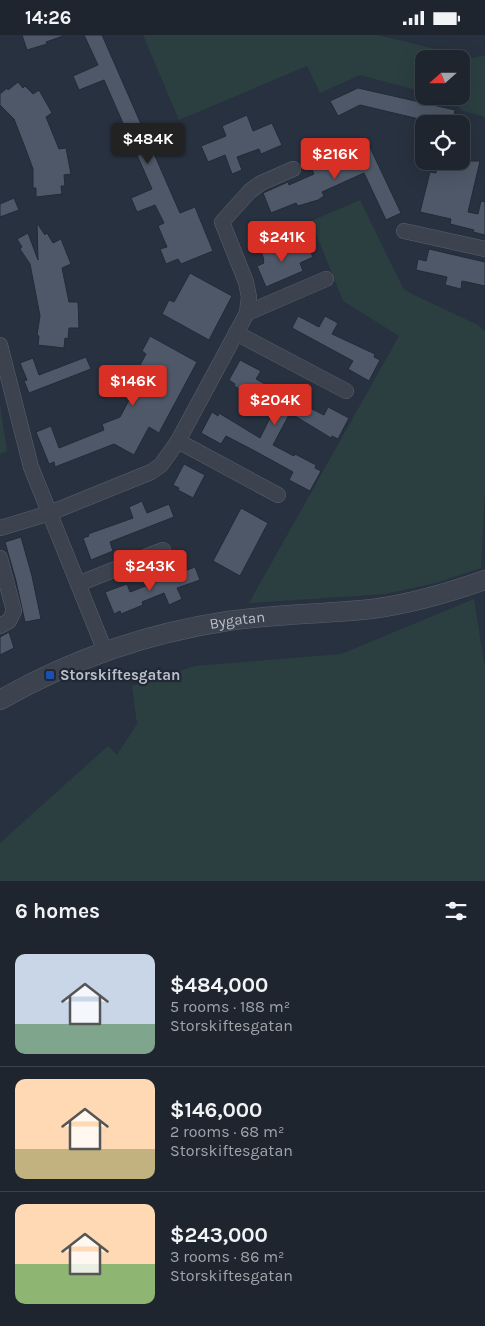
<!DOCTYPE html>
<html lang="en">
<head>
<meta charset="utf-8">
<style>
  :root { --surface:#1e252f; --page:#2b313b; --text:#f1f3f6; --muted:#a1a5aa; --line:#3c424b; --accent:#d93025 }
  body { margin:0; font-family:Karla,sans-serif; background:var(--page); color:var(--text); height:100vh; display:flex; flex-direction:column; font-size:19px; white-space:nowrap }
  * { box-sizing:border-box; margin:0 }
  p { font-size:16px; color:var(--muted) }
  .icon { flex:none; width:28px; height:28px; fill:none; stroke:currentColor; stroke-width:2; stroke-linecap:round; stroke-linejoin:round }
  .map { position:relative; height:846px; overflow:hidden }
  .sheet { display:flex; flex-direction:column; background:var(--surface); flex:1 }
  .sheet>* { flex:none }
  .needle { width:32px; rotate:249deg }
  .controls { position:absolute; left:415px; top:15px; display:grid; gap:10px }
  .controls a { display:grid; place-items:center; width:55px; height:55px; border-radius:10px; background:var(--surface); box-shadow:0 5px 20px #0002,0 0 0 1px var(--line); font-size:25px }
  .price { position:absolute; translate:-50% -42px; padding:0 11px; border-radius:5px; background:var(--accent); color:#fff; font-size:16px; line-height:32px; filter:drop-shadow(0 1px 2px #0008) }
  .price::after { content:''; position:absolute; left:50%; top:30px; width:15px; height:11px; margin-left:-8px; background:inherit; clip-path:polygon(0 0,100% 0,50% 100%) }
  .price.current { background:#222; color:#fff }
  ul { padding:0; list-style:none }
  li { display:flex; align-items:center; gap:15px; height:125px; padding:0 15px }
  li+li { border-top:1px solid var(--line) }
  li span { display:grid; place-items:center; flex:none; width:140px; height:100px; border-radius:10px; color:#555 }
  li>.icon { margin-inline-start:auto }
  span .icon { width:60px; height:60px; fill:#fffc; stroke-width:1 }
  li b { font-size:21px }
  h2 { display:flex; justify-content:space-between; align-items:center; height:60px; padding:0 15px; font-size:21px }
  .status { display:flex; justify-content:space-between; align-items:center; height:35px; padding:0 25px; background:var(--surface); direction:ltr }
  .status svg { height:14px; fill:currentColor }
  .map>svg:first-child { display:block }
</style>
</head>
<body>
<div class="status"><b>14:26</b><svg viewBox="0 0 49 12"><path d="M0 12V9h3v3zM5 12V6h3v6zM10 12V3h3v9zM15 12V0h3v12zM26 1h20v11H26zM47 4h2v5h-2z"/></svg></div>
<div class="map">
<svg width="485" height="846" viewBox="0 0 485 846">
  <rect width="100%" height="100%" fill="#28313f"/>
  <!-- green -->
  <g fill="#2b3f41">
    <polygon points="143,0 377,0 473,23 485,20 485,82 463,76 448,63 440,61 461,61 461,24 424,24 424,57 360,40 320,58 307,31 179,85"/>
    <polygon points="360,165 403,253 410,258 478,290 485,297 485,453 481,533 436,548 385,559 249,568 399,301 343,266 311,186"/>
    <polygon points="0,370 7,416 0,419"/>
    <polygon points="474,564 485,633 485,846 0,846 0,808 108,711 117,720 137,689 132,651 195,631 341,619"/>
  </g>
  <!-- building -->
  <g fill="#4e5868" stroke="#232a37">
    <polygon points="22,0 63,0 63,1 46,7 47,9 27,15"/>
    <polygon points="84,0 102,0 180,178 195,172 213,216 181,229 178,224 166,229 160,214 167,212 158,191 164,188 155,170 137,177 131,163 152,154 104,45 79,55 73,41 98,30"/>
    <polygon points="18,47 23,53 25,51 33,59 39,55 52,78 46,82 59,114 66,113 71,139 64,140 65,151 61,151 62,159 36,162 36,153 33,153 33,134 26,115 14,84 0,70 0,59 7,53 8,55"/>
    <polygon points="358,53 455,75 452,89 440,89 360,70 338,81 330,66"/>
    <polygon points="247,80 253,96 272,88 282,110 261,119 259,114 237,122 242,135 232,139 225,120 208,127 201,111 226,101 222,91"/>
    <polygon points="366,104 401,178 386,185 364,138 322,157 324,161 318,165 298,171 296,168 271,178 263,158 288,147 289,150 314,139 304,116 321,109 328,127 354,116 351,110"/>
    <polygon points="438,126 480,126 468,177 478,179 481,166 485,167 485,200 473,197 474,195 450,189 451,184 420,177 430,137 436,138"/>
    <polygon points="14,163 19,175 0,182 0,169"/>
    <polygon points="37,188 45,200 47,198 53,208 61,204 71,229 62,233 69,267 78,267 79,293 69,293 68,304 65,303 64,313 38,310 39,301 37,300 40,281 30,229 20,214 22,212 17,204 28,198 38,225"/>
    <polygon points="281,207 285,219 307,209 313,222 300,228 303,236 266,252 257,231 264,228 263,226 264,225 261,216"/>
    <polygon points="429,214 485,227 485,251 462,246 461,254 445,250 447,242 416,235 418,224 426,226"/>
    <polygon points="190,238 232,261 209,305 162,279 169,265 174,267"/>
    <polygon points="298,281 319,292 325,281 338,288 332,299 375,319 374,322 380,325 369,346 348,334 353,326 292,293"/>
    <polygon points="150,301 197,327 159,398 149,392 134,420 114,409 55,432 54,427 49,429 36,397 51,391 59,413 104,395 102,389 120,382 137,350 131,347 146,319 142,316"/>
    <polygon points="86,322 91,334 29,358 24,346 27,345 20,328 33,323 39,340"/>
    <polygon points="240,325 261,336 256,344 296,366 324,380 328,372 349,383 338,404 332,401 331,403 290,378 273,410 294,421 295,419 316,430 315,433 321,436 310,456 289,445 293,437 253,415 226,401 221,409 201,398 212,377 218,381 219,378 260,403 270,383 277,371 256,360 255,362 234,351 235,349 229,345"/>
    <polygon points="184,429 205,440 193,463 178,455 179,453 173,450"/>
    <polygon points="142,466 147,478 169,469 174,482 110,507 113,516 91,525 83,503 89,501 88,499 133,483 129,472"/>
    <polygon points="241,473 268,488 240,541 213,526"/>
    <polygon points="21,502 32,541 41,584 25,587 16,546 5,507"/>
    <polygon points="195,532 200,545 177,553 182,564 169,570 164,558 142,567 143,570 121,579 120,576 114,579 105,557 127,549 130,557"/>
    <polygon points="9,597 14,613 0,620 0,602"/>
  </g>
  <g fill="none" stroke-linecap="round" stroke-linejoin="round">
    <defs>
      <g id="minor">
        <polyline points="404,196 485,214"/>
        <polyline points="247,278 326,244"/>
        <polyline points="236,298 346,356"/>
        <polyline points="0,310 31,432 105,616"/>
        <polyline points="178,406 278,460"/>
        <polyline points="0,493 50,478 151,437 161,430 178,406 247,278 249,262 246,247 222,187 250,156 261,148 293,134"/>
        <polyline points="0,523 14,576 9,586 0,591"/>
        <polyline points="78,549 163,515"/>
      </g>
      <g id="tertiary">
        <path id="s1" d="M0,665C70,625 148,598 228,586C276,579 324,579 372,574C411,569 448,558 485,545"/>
      </g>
    </defs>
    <!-- minor casing -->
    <use href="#minor" stroke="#5a616d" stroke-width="16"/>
    <!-- tertiary casing -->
    <use href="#tertiary" stroke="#5a616d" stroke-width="20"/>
    <!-- minor -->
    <use href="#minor" stroke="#3c434f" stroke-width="15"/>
    <!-- tertiary -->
    <use href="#tertiary" stroke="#3c434f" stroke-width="19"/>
  </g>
  <!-- markers -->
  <rect fill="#1a4fb4" stroke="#212835" stroke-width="2" x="45" y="635" width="10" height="10" rx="2.5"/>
  <g text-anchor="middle" stroke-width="4.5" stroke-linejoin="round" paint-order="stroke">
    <!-- street labels -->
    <g font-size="15" fill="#b9bfca" stroke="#212835">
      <text dy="5" stroke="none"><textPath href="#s1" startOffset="252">Bygatan</textPath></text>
    </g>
    <!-- poi labels -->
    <g font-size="15" font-weight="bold" fill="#b9bfca" stroke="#212835" text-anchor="start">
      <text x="60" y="645">Storskiftesgatan</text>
    </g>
  </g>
</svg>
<div class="controls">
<a><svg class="needle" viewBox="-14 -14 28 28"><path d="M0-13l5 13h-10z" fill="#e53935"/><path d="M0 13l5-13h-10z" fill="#a1a5aa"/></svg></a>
<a><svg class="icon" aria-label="locate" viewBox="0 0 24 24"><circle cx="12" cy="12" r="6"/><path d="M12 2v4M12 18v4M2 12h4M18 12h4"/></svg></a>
</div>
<b class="price current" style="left:148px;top:130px">$484K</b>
<b class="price" style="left:335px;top:145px">$216K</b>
<b class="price" style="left:282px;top:228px">$241K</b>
<b class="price" style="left:133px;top:372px">$146K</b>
<b class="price" style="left:275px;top:391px">$204K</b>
<b class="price" style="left:150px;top:557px">$243K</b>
</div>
<section class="sheet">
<h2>6 homes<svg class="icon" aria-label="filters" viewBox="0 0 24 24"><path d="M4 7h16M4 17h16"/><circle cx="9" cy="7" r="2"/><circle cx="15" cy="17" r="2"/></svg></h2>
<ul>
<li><span style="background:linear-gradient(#c9d6e8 70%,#7fa58c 0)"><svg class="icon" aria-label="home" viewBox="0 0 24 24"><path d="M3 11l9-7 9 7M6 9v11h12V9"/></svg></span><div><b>$484,000</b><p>5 rooms · 188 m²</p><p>Storskiftesgatan</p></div></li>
<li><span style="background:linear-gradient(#ffd9b3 70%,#c2b280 0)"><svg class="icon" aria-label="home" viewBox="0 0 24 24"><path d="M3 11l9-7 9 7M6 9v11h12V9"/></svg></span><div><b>$146,000</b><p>2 rooms · 68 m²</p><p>Storskiftesgatan</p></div></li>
<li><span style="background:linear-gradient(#ffd9b3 60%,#8fb573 0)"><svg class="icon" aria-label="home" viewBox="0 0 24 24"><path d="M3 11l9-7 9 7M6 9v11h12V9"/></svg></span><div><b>$243,000</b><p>3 rooms · 86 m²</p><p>Storskiftesgatan</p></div></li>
</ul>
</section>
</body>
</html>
